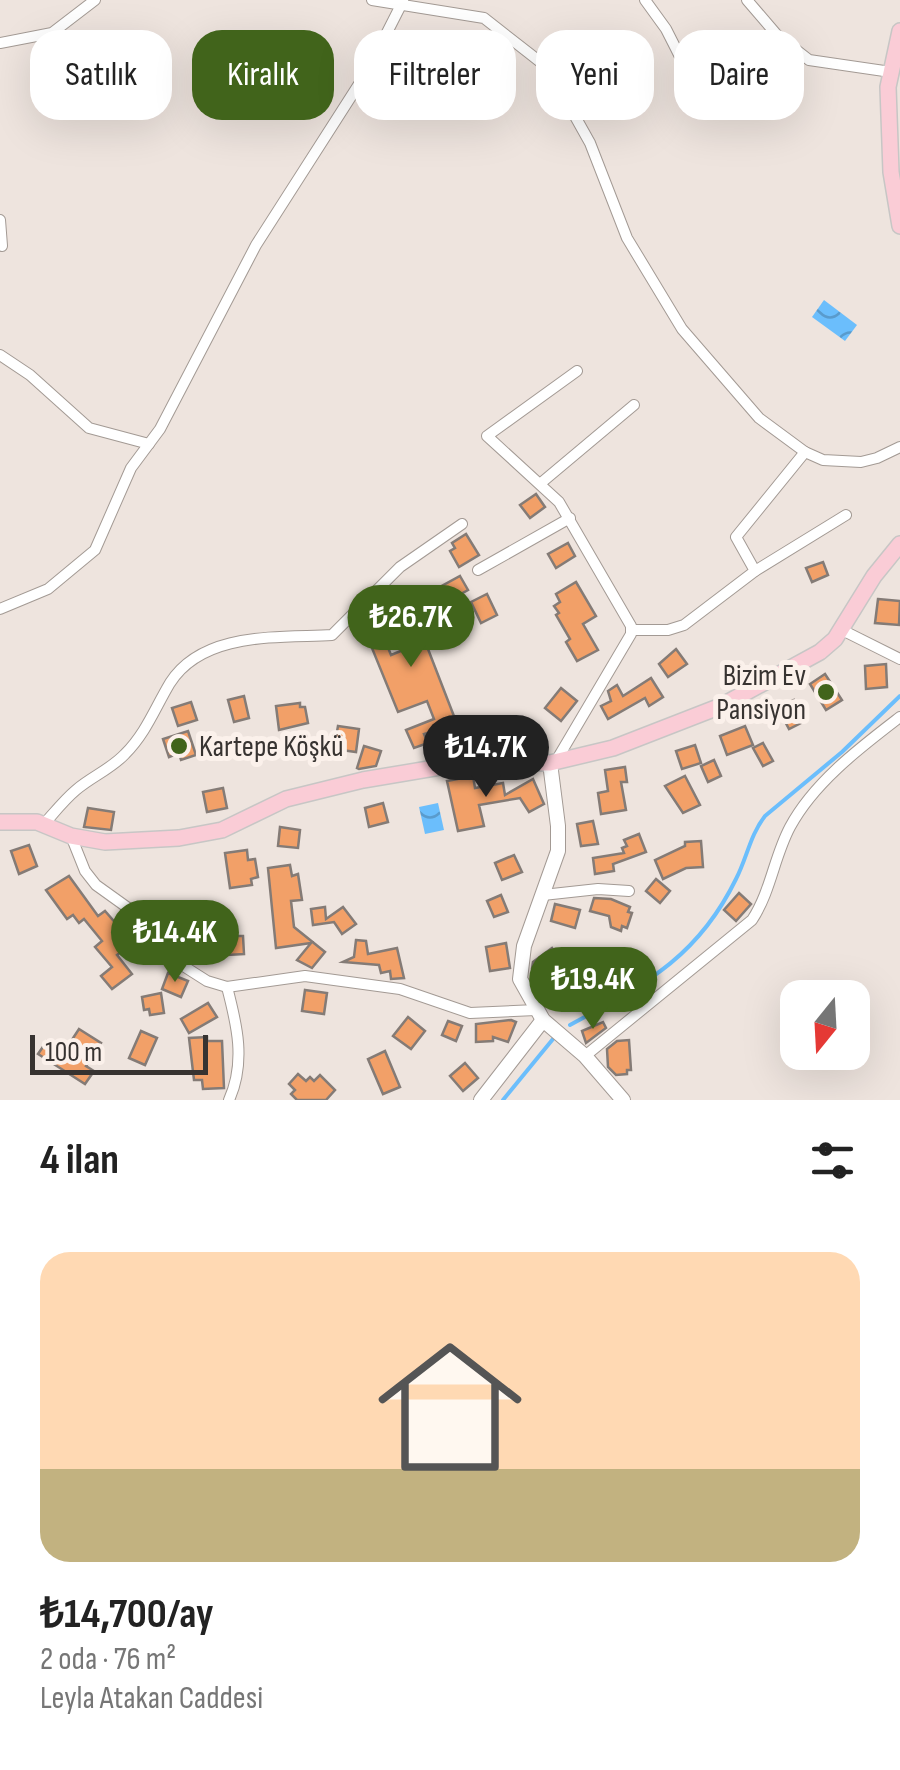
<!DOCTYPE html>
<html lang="tr">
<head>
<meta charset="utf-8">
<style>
  :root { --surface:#fff; --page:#f2f2f2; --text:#222; --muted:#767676; --accent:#41641b }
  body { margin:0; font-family:"Sofia Sans Condensed",sans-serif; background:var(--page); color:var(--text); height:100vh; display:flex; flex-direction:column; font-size:38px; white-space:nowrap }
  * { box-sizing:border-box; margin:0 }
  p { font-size:32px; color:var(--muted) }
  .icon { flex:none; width:55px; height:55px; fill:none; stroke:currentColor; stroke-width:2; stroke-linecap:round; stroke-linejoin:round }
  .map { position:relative; height:1100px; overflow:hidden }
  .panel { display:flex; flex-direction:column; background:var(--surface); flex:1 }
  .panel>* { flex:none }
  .top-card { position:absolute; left:30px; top:30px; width:840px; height:90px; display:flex; gap:20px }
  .needle { width:65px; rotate:198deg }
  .fabs { position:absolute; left:780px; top:980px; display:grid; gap:20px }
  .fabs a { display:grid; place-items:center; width:90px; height:90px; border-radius:20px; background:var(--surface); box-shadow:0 10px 40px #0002; font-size:50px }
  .scale { position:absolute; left:30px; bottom:25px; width:178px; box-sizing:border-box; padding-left:10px; border:5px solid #373331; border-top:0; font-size:28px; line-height:35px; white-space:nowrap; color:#373331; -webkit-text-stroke:8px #fbf1eb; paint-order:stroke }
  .price { position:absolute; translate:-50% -85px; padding:0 22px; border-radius:35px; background:var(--accent); color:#fff; font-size:32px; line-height:65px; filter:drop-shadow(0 2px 5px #0008) }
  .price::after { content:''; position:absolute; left:50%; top:60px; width:30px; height:22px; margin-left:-15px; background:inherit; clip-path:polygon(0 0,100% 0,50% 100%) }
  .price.selected { background:#222; color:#fff }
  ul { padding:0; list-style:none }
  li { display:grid; align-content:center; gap:20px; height:530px; padding:0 40px }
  li span { display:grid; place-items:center; height:310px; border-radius:30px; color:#555 }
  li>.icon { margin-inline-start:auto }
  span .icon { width:180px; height:180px; fill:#fffc; stroke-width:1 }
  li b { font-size:42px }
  h2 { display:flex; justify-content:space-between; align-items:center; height:120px; padding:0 40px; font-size:42px }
  .chip { padding:0 35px; border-radius:30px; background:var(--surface); box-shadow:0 10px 40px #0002; font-size:35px; line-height:90px }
  .chip.selected { background:var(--accent); color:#fff }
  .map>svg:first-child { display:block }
</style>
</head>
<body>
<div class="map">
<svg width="900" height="1100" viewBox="0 0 900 1100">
  <defs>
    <pattern id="water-waves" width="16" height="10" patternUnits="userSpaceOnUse" patternTransform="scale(2.5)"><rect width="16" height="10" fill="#6bbefc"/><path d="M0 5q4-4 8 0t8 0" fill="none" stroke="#599bcd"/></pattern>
  </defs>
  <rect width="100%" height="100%" fill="#eee4de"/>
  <!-- water -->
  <g fill="url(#water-waves)">
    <polygon points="824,300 857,325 845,341 812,317"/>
    <polygon points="438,803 444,830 425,834 419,807"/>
  </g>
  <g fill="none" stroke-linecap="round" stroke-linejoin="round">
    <!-- stream -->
    <g stroke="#6bbefc" stroke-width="4">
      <path d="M570,1025C643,985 697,959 736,879C747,858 750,835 765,816L842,752L900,696"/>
      <polyline points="503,1100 553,1039"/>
    </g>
  </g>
  <!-- building -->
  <g fill="#f2a068" stroke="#847b76" stroke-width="2.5">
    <polygon points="536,494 545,507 530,518 520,505"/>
    <polygon points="466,534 479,555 459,567 450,551 455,548 452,543"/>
    <polygon points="568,543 575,556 556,568 548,554"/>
    <polygon points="823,562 828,575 812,582 806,568"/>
    <polygon points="460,576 468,590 446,602 438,588"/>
    <polygon points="576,582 596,616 583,624 598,650 577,661 566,642 570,639 556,615 559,613 554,606 560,602 556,594"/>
    <polygon points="404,587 457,724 424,734 428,743 414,748 406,730 434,719 427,701 398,712 363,626 377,620 391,655 408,648 386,594"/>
    <polygon points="487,594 497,615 481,623 471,602"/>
    <polygon points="878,599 900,601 899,625 875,623"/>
    <polygon points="676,649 687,664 668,677 659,664"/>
    <polygon points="886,664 887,687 866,689 865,666"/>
    <polygon points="825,674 842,700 826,710 810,684"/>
    <polygon points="651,678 663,697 649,706 645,698 608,719 601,706 611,701 608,691 617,685 623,696"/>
    <polygon points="561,688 577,701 561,721 545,708"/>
    <polygon points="244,696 249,718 234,722 228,700"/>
    <polygon points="794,700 805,721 789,729 778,708"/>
    <polygon points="191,702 197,720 178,726 172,708"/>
    <polygon points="300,703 300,707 305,707 308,723 279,730 276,706"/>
    <polygon points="518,718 537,732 523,750 505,736"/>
    <polygon points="338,726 359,729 356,752 334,749"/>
    <polygon points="745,726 753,745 727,755 720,736"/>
    <polygon points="188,731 196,755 181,760 179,753 169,757 163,739"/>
    <polygon points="763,743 773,761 763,766 753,748"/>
    <polygon points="695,745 701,763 682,769 676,751"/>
    <polygon points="364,746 381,751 376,766 359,769 357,768"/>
    <polygon points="714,760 721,776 708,782 701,766"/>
    <polygon points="625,767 627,782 621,782 626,810 601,814 598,793 608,791 605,770"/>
    <polygon points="473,776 475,788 503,783 505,795 533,779 544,804 529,812 520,798 479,805 484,826 458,831 447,781"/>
    <polygon points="685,776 700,805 683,813 665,786"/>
    <polygon points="223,788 227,808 207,812 203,792"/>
    <polygon points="383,803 388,822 369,827 365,808"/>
    <polygon points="88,808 114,812 111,830 84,827"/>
    <polygon points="593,821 598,844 581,846 577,824"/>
    <polygon points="280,827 300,830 298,848 278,846"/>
    <polygon points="639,834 646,852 613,864 614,871 595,874 593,858 624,853 622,848 627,846 624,840"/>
    <polygon points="701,841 703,867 686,868 663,879 655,860 685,846 685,842"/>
    <polygon points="29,845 37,866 19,874 11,851"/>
    <polygon points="247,850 248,860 255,859 258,877 251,879 252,885 230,888 225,853"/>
    <polygon points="514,855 522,872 502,880 495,863"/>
    <polygon points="290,865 292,876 298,874 302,900 291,901 294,927 325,952 312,968 297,960 311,943 276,948 268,868"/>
    <polygon points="69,876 98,916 105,911 119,927 123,924 136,940 117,955 132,974 112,989 101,976 112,967 95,947 102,941 84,919 79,923 73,915 67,919 46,890"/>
    <polygon points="656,879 670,891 660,903 646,891"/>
    <polygon points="739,893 751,904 736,921 724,910"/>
    <polygon points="501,895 508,912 494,917 487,901"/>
    <polygon points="594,898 611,899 630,907 628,912 632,913 627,928 622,926 621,931 611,927 609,916 590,911"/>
    <polygon points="555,904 580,910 575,928 551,921"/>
    <polygon points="325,907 326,919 343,907 356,924 342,934 334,922 313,925 311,909"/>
    <polygon points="226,936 243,936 244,954 227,955"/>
    <polygon points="356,940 366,941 368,954 397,948 404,978 391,979 390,971 381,973 379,965 343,962 354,957"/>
    <polygon points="506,943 510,968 490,971 486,947"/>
    <polygon points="552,948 564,966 542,982 532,969 533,962"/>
    <polygon points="168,973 188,981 181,997 162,989"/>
    <polygon points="305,990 327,993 324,1014 302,1011"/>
    <polygon points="161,993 164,1013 150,1015 149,1009 144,1010 142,997"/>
    <polygon points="208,1003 217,1017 189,1033 181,1019"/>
    <polygon points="408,1017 425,1031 411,1049 393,1036"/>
    <polygon points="511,1020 516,1022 508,1042 493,1037 493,1041 476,1042 476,1024"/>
    <polygon points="448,1021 462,1026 456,1041 442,1035"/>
    <polygon points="603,1022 606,1028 586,1043 582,1031"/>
    <polygon points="79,1029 101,1043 86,1066 94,1071 85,1084 38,1054 47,1041 64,1052"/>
    <polygon points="141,1031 157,1038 145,1065 129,1058"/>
    <polygon points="207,1037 207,1041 222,1041 224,1088 203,1089 202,1080 194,1080 189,1038"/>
    <polygon points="629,1040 631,1070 627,1070 627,1074 616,1075 608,1067 607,1049 617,1041"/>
    <polygon points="385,1051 400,1087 383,1094 368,1059"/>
    <polygon points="465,1063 478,1078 463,1091 450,1076"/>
    <polygon points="298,1074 306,1081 310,1077 314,1081 320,1075 335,1090 326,1100 297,1100 291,1094 295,1090 289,1084"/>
  </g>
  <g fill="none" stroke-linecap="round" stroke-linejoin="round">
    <defs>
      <g id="street">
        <polyline points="372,0 484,18 548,68 590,143 627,238 682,329 759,418 805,452 823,460 861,462 877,458 900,447"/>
        <polyline points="645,0 666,29 704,104"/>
        <polyline points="747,0 777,35 809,60 891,72"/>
        <polyline points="0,43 52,33 95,0"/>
        <polyline points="0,220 2,246"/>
        <polyline points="0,355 30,375 89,428 149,444"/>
        <polyline points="541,483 634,405"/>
        <polyline points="478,570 570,518"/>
        <polyline points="755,571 846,515"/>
        <polyline points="0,609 48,589 95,550 131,468 160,429 256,245 368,70 403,1"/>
        <polyline points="632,630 668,630 684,625 755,571 736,537 805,452"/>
        <polyline points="842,630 900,659"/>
        <polyline points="556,761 631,634 631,626 559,502 487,436 577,371"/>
        <path d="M44,824C54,813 64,800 76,790C91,777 111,769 125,754C146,733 155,708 170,683C203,631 279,638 332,635L400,567L462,524"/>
        <polyline points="71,836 85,871 96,885 142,918 185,967 207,981 227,987 305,976 400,989 470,1013 536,1010"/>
        <polyline points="543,895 598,889 629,891"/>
        <path d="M227,987C237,1025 246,1062 229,1100"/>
        <path d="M585,1056L752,920C771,891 774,857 790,827C814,782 861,747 900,717"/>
      </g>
      <g id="secondary">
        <polyline points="550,763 558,826 558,851 524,946 520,979 543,1020 585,1056 623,1100"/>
        <polyline points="481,1100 543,1020"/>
      </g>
      <g id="primary">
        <polyline points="900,31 888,87 891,172 900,226"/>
        <polyline points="0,822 37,822 71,836 105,842 179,838 222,830 286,799 363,780 470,762 550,763 613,748 721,706 820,652 835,639 874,576 900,544"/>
      </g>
    </defs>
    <!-- street casing -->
    <use href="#street" stroke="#a39a94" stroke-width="12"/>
    <!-- secondary casing -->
    <use href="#secondary" stroke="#a39a94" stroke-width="16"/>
    <!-- primary casing -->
    <use href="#primary" stroke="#c7c6c5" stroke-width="18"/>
    <!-- street -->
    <use href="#street" stroke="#fff" stroke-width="10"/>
    <!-- secondary -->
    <use href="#secondary" stroke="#fff" stroke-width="14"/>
    <!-- primary -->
    <use href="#primary" stroke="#faccd6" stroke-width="15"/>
  </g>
  <!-- markers -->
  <g fill="#41641b" stroke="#fbf1eb" stroke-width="4">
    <circle cx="826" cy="692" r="10"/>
    <circle cx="179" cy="746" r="10"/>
  </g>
  <g text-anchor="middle" stroke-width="10" stroke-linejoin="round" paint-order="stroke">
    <!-- poi labels -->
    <g font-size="30" fill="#373331" stroke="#fbf1eb" text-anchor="end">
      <text x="806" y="685">Bizim Ev<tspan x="806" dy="34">Pansiyon</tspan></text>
      <text x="199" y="756" text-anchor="start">Kartepe Köşkü</text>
    </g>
  </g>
</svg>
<div class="fabs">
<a><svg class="needle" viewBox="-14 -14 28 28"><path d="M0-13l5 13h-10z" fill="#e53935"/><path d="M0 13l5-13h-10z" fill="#767676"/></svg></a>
</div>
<div class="scale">100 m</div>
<b class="price" style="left:411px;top:670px">₺26.7K</b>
<b class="price selected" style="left:486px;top:800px">₺14.7K</b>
<b class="price" style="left:175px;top:985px">₺14.4K</b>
<b class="price" style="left:593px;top:1032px">₺19.4K</b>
<div class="top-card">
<a class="chip">Satılık</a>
<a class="chip selected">Kiralık</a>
<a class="chip">Filtreler</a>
<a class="chip">Yeni</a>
<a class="chip">Daire</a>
</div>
</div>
<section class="panel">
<h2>4 ilan<svg class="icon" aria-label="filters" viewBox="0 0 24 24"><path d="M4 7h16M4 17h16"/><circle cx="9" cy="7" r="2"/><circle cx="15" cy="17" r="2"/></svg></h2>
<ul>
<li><span style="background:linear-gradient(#ffd9b3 70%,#c2b280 0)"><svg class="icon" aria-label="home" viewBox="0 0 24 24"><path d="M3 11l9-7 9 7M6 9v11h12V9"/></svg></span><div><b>₺14,700/ay</b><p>2 oda · 76 m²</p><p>Leyla Atakan Caddesi</p></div></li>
</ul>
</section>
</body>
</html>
